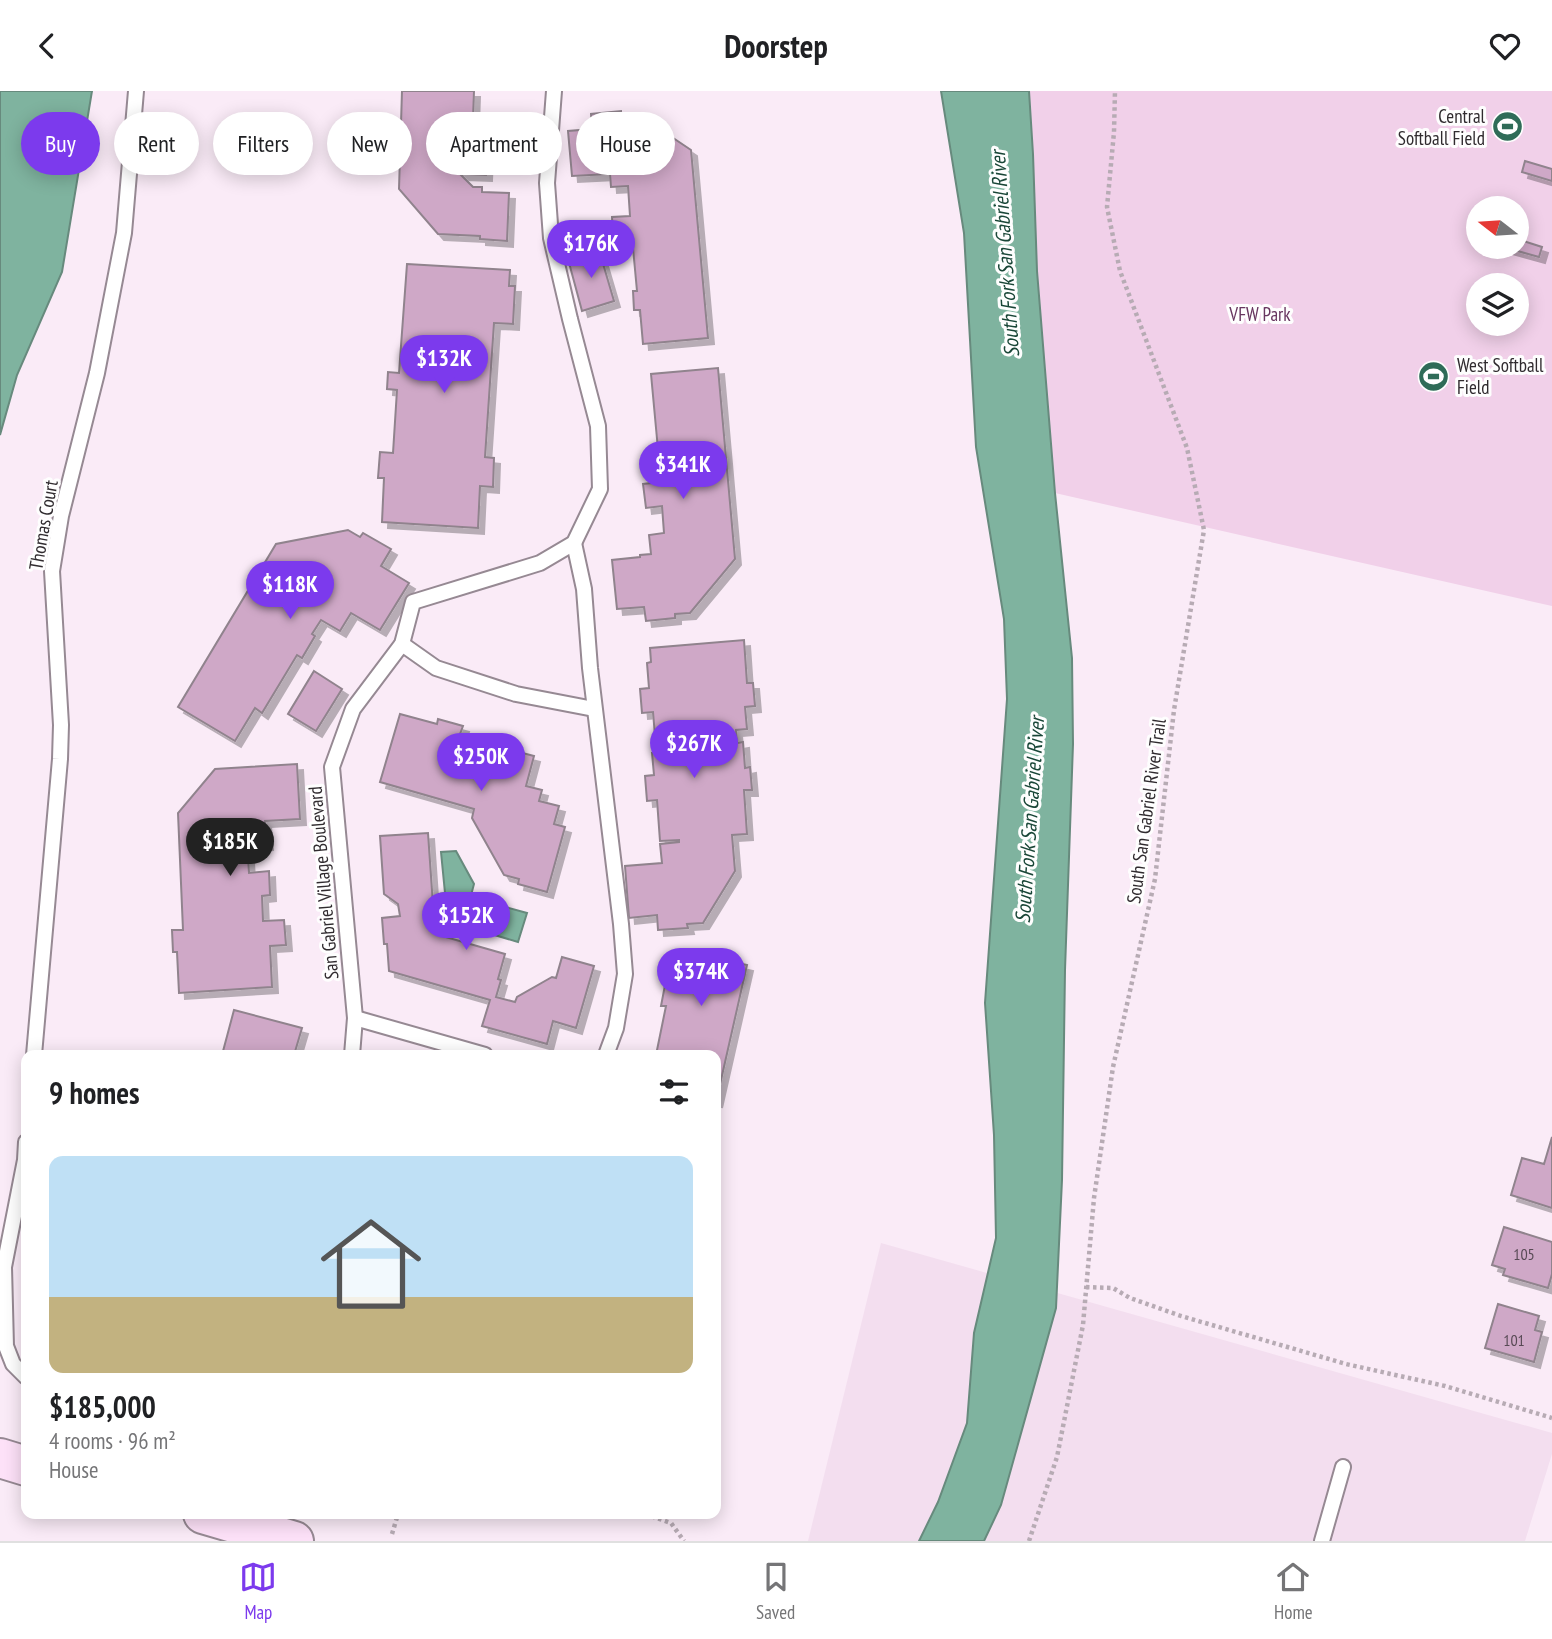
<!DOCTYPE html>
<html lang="en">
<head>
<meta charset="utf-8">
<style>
  :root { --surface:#fff; --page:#f2f2f2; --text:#202124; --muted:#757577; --line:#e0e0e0; --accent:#7c3aed }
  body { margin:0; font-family:"PT Sans Narrow",sans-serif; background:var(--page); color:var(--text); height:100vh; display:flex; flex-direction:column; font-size:26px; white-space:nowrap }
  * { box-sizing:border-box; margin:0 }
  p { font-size:23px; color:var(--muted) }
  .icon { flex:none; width:38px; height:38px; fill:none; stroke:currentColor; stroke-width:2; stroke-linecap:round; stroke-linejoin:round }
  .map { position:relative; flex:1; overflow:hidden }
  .details { position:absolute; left:21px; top:959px; width:700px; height:469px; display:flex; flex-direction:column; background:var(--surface); border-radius:14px; box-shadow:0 4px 18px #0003 }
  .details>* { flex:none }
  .top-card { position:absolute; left:21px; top:21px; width:700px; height:63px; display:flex; gap:14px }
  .needle { width:46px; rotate:287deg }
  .tools { position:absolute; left:1466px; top:105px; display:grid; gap:14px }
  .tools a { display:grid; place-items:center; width:63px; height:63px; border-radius:50%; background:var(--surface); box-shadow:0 4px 18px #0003; font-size:35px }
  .price { position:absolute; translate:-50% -60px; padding:0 16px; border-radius:24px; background:var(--accent); color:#fff; font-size:23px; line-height:46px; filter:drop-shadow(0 2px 4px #0008) }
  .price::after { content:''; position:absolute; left:50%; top:42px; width:21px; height:16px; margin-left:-10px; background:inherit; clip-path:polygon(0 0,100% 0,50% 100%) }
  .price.on { background:#222; color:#fff }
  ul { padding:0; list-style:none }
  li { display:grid; align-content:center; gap:14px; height:371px; padding:0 28px }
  li span { display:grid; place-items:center; height:217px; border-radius:14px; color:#555 }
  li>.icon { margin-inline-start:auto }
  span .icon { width:126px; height:126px; fill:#fffc; stroke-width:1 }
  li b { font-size:30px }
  h2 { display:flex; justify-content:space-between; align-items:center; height:84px; padding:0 28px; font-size:30px }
  .pill { padding:0 24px; border-radius:32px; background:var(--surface); box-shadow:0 4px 18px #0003; font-size:24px; line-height:63px }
  .pill.on { background:var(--accent); color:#fff }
  header { display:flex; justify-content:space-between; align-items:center; height:91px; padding:0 28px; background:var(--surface); font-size:32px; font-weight:700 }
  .menu { display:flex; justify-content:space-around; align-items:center; height:98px; border-top:2px solid var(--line); background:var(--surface); font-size:19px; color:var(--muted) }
  .menu a { display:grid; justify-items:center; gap:4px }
  .menu .on { color:var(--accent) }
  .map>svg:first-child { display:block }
</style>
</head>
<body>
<header><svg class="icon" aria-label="back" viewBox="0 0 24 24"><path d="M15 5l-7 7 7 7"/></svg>Doorstep<svg class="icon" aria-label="heart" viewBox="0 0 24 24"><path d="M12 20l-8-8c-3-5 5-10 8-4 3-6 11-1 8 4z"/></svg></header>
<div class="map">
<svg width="1552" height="1450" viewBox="0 0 1552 1450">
  <defs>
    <filter id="shadow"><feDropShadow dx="6" dy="6" stdDeviation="0" flood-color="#0004"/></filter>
  </defs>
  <rect width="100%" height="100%" fill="#faebf7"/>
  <!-- built -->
  <polygon fill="#f3deef" points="881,1152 1552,1342 1552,1363 1525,1450 808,1450"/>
  <!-- green -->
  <path fill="#f1d0e9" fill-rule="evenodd" d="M1029,0H1552V515L1055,402L1037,180L1033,63ZM1479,117H1517V156H1479ZM1479,194H1517V233H1479Z"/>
  <!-- water -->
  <g fill="#7fb39f" stroke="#678a7d" stroke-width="2">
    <polygon points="0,0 92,0 62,181 17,284 0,344"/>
    <polygon points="941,0 1029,0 1033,63 1037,180 1055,402 1072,567 1073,653 1065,879 1062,1089 1056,1217 1001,1414 984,1450 919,1450 938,1411 967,1332 974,1242 996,1147 994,1044 985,912 1007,608 1004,528 976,356 964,142"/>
    <polygon points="456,760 474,793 463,835 454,833 452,839 443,836 441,832 439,803 445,802 441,761"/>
    <polygon points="487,811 527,822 518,851 478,839 479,836 469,833 475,812 486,815"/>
  </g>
  <!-- building -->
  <g fill="#cfa8c7" stroke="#90838d" stroke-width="2" filter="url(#shadow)">
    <polygon points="402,0 474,0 472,55 487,56 486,84 460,83 473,96 482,96 482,101 509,102 507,150 480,148 480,145 438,143 399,98"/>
    <polygon points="621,20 621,24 636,22 691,59 708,247 643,253 640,219 634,219 633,200 637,200 632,146 613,148 612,126 630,125 628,95 611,96 610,83 572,85 568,40 592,38 591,23"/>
    <polygon points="1525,70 1552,78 1552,90 1522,81"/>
    <polygon points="1517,148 1542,156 1539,166 1503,156 1517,156"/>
    <polygon points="599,159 614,210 582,220 568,168"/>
    <polygon points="407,173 510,179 509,195 515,195 513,233 494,232 485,366 494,367 493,396 480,395 478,437 382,431 384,387 378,387 380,361 393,362 397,299 387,298 388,281 399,282"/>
    <polygon points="718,277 735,468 690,522 675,523 675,527 646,530 644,516 617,518 612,469 640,466 640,464 651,463 649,444 664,442 662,415 646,417 643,393 661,391 651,283"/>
    <polygon points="348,439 360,446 363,442 391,458 381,475 409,492 380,539 351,522 340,540 321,529 312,543 315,545 302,567 297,564 262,622 255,617 235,650 178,616 276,453"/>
    <polygon points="744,549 747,592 753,592 755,615 745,616 747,638 736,639 737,652 743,651 745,677 750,676 752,699 744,699 747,743 732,744 735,780 703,832 687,833 688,837 658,839 657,824 629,827 625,775 662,772 660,753 679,751 679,749 660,750 657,709 647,710 645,685 654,684 652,662 664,661 663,653 667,653 666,644 655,645 653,621 642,622 640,598 649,597 647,572 651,571 650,557"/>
    <polygon points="314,580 342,598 316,640 288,623"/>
    <polygon points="400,623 437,633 438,628 463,635 460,643 475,647 476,645 497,651 495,656 503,658 504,657 534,665 526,695 542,699 539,710 559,715 554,733 565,736 547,801 518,793 519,788 504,784 472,727 474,718 380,691"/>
    <polygon points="297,673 300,728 265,730 267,753 235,755 236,767 248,766 249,782 269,780 270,804 262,805 263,830 284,829 286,854 270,855 272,896 179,902 177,861 173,861 172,839 183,839 178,722 215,678"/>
    <polygon points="428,742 435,843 505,863 498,888 501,889 496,906 515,911 517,906 552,886 556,887 562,866 594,875 576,937 553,930 547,953 482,935 490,909 389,880 387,853 384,853 382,827 400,825 398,813 384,803 380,745"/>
    <polygon points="680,859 747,874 716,1011 716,964 656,964 666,915 661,915 665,894 672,895"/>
    <polygon points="234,919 302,937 294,964 222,964"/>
    <polygon points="1552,1046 1552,1117 1511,1104 1522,1067 1544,1073"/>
    <polygon points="1504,1136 1552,1151 1552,1183 1548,1197 1503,1184 1505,1178 1492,1174"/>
    <polygon points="1498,1213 1539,1225 1535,1239 1542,1241 1534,1271 1485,1257"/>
  </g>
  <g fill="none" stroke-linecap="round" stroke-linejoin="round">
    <defs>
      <g id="lane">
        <polyline points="574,452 584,498 590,577 621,833 625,883 616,937 606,964"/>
        <polyline points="402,553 436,577 516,603 594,618"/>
        <polyline points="355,927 485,964"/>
        <polyline points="34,964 60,668 61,634 52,480 61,425 97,282 124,142 136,0"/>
        <polyline points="352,964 355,927 332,676 353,618 402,553 413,511 540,472 574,452 600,398 598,335 570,228 551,147 547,92 554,0"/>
        <polyline points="26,1051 25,1069 4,1176 6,1255 13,1273 26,1286"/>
        <polyline points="1322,1450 1343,1376"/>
      </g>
      <g id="secondary">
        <polyline points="0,1367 26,1375"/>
        <polyline points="203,1423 294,1450"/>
      </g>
    </defs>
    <!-- lane casing -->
    <use href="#lane" stroke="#968993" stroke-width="18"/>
    <!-- secondary casing -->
    <use href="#secondary" stroke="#968993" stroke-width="42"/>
    <!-- path -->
    <g stroke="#b7abb4" stroke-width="4.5" stroke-dasharray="3.5 3.5" stroke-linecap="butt">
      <polyline points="1086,1196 1113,1197 1130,1207 1181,1225 1346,1273 1445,1295 1552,1327"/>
      <polyline points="645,1423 671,1432 684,1450"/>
      <polyline points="392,1443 398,1423"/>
      <polyline points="1029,1450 1057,1366 1083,1234 1094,1107 1113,976 1155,788 1174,619 1204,439 1187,357 1120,180 1107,116 1114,41 1115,0"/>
    </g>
    <!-- lane -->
    <use href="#lane" stroke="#fff" stroke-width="14"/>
    <!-- secondary -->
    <use href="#secondary" stroke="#fde1f8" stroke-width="38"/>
  </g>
  <!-- icons -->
  <defs>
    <symbol id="stadium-disc" viewBox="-11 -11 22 22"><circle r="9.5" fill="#2f6c58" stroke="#fefefe"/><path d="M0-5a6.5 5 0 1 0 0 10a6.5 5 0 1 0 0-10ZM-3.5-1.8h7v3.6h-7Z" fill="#fff"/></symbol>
  </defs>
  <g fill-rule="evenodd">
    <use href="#stadium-disc" x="1490" y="18" width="35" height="35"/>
    <use href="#stadium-disc" x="1416" y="268" width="35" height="35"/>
  </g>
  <g text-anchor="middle" stroke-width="6" stroke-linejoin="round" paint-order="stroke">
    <!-- number labels -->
    <g font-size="16" fill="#584a55">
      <text x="1524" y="1169">105</text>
      <text x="1514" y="1255">101</text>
    </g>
    <!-- poi labels -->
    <g font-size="19" fill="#302b2f" stroke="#fefefe" text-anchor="end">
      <text x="1485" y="32">Central<tspan x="1485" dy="22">Softball Field</tspan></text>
      <text x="1457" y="281" text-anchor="start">West Softball<tspan x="1457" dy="22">Field</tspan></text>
    </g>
    <!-- park labels -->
    <g font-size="19" fill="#683660" stroke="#fefefe">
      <text x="1260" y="230">VFW Park</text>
    </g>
    <!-- street labels -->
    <g font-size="19" fill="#302b2f" stroke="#fefefe">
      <text transform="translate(43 434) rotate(-80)" y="7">Thomas Court</text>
      <text transform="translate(1146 720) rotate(-82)" y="7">South San Gabriel River Trail</text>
      <text transform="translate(323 792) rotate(-95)" y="7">San Gabriel Village Boulevard</text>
    </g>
    <!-- water labels -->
    <g font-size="21" font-style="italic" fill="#194637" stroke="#fefefe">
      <text transform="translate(1005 163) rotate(-94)" y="7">South Fork San Gabriel River</text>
      <text transform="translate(1030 729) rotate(-86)" y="7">South Fork San Gabriel River</text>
    </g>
  </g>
</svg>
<div class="tools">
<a><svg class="needle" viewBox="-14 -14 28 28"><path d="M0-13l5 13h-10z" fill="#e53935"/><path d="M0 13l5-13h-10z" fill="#757577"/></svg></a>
<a><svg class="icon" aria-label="layers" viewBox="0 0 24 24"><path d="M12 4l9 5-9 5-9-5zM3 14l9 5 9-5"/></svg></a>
</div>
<b class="price" style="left:591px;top:189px">$176K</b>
<b class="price" style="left:444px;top:304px">$132K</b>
<b class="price" style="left:683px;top:410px">$341K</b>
<b class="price" style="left:290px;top:530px">$118K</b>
<b class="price" style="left:694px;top:689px">$267K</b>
<b class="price" style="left:481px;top:702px">$250K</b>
<b class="price on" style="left:230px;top:787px">$185K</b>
<b class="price" style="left:466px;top:861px">$152K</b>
<b class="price" style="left:701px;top:917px">$374K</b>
<div class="top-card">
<a class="pill on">Buy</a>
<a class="pill">Rent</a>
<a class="pill">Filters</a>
<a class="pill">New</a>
<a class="pill">Apartment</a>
<a class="pill">House</a>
</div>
<section class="details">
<h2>9 homes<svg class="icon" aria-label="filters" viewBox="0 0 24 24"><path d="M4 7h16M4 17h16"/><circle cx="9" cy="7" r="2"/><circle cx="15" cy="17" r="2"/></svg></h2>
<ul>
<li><span style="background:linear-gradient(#bfe0f5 65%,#c2b280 0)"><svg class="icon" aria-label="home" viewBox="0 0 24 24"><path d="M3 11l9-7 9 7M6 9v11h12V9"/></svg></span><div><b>$185,000</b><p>4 rooms · 96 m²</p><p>House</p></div></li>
</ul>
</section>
</div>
<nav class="menu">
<a class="on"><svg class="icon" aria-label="map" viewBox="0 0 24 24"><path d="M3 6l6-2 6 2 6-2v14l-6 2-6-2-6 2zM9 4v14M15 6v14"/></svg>Map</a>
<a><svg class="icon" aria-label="saved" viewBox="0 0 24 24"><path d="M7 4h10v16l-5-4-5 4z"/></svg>Saved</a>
<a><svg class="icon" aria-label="home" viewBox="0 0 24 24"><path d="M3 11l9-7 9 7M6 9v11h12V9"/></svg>Home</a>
</nav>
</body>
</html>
